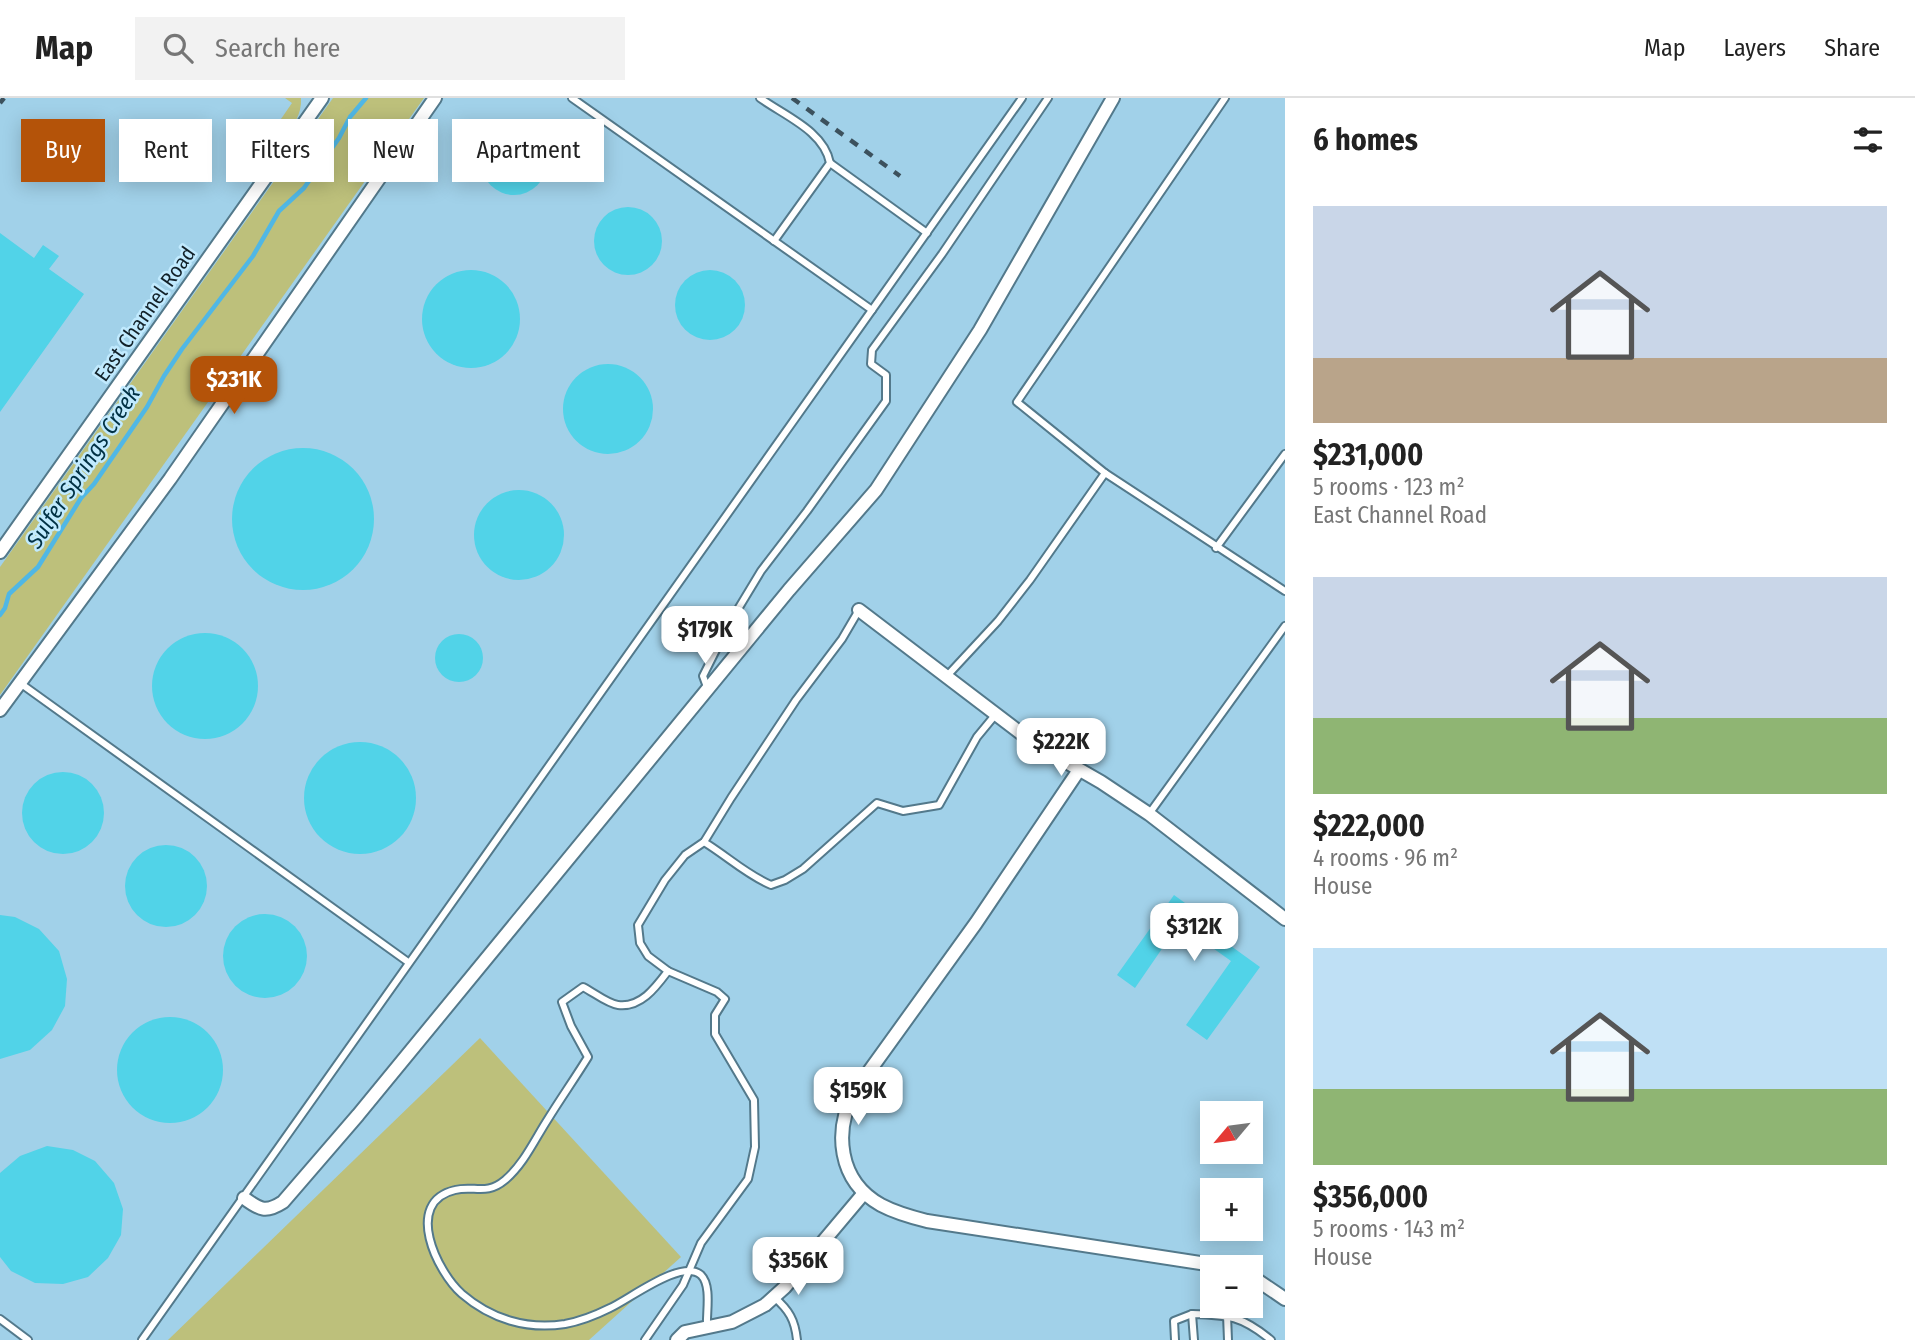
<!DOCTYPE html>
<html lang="en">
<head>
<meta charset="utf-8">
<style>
  :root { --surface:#fff; --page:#f2f2f2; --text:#222; --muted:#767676; --line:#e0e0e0; --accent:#b45309 }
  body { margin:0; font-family:"Fira Sans Condensed",sans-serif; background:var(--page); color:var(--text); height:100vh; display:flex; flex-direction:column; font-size:26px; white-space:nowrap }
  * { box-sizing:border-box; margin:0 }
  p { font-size:23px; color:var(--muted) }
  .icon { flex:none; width:38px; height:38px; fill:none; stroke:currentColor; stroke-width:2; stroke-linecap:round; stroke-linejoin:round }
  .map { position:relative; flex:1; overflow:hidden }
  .side { display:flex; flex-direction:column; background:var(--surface); width:630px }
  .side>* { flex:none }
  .guide { position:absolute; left:21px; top:21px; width:665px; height:63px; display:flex; gap:14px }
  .needle { width:46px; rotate:241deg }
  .fabs { position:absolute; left:1200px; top:1003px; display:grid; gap:14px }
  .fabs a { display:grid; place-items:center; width:63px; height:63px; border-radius:0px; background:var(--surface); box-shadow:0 4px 18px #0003; font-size:35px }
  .price { position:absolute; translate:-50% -60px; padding:0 16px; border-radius:14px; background:#fff; color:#222; font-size:23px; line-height:46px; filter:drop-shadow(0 2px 4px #0008) }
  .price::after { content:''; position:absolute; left:50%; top:42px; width:21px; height:16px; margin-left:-10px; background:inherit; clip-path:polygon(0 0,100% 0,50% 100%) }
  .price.current { background:var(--accent); color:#fff }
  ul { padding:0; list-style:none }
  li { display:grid; align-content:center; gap:14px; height:371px; padding:0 28px }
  li span { display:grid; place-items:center; height:217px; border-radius:0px; color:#555 }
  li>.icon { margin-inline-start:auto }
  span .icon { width:126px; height:126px; fill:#fffc; stroke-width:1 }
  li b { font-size:30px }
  h2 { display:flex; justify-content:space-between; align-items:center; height:84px; padding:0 28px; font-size:30px }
  .pill { padding:0 24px; border-radius:0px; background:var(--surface); box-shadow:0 4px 18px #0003; font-size:24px; line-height:63px }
  .pill.current { background:var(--accent); color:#fff }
  header { display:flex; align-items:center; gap:42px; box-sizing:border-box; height:98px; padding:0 35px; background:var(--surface); border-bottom:2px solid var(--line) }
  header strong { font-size:33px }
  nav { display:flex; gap:38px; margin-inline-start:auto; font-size:24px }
  .search { width:490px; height:63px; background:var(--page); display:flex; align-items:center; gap:18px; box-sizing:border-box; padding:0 24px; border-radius:0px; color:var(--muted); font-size:26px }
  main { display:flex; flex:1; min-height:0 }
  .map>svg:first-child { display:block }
</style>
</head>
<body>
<header>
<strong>Map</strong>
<div class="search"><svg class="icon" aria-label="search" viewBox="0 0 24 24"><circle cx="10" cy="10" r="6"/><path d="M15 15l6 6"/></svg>Search here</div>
<nav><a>Map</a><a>Layers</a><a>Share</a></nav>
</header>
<main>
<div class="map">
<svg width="1285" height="1242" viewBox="0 0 1285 1242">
  <rect width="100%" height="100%" fill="#b4dcf1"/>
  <!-- built -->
  <g fill="#a1d1e9" fill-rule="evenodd">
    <polygon points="0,0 380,0 0,536"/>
    <path d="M406,0H1285V1242H0V577ZM1213,1015H1251V1054H1213ZM1213,1092H1251V1130H1213ZM1213,1169H1251V1208H1213Z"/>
  </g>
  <!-- green -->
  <g fill="#bdc07b">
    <path d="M285,0H301C302,17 293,28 283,42L272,34L292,5Z"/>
    <polygon points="333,0 424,0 0,597 0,469"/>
    <polygon points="480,940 681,1159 589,1242 168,1242"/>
  </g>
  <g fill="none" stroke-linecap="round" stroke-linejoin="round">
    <!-- stream -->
    <polyline stroke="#50b7e5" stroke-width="4.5" points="0,517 5,510 9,496 38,469 81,400 94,386 147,309 164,278 182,251 253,158 279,113 304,90 339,40 350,19 366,0"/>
  </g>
  <!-- building -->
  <g fill="#51d3e8">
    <circle cx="514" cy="64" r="33"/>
    <circle cx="628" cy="143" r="34"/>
    <polygon points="0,135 34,160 43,147 59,158 49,171 84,196 0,314"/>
    <circle cx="710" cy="207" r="35"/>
    <circle cx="471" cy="221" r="49"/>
    <circle cx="608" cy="311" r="45"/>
    <circle cx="303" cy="421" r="71"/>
    <circle cx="519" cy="437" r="45"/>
    <circle cx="205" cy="588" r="53"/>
    <circle cx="459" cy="560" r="24"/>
    <circle cx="360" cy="700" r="56"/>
    <circle cx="63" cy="715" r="41"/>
    <circle cx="166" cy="788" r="41"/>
    <polygon points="1174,797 1229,837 1224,843 1260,869 1207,942 1186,927 1231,863 1179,826 1135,890 1117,877"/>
    <circle cx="265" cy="858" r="42"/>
    <polygon points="0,817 15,819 39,831 59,853 67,881 65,908 52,932 30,952 0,961"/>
    <circle cx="170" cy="972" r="53"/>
    <polygon points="47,1048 73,1052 95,1063 114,1085 123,1111 121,1137 108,1160 88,1179 63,1186 35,1185 11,1173 0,1159 0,1075 20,1058"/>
  </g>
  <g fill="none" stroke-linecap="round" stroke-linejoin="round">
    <defs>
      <g id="service">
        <path d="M760,0C785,18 824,33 830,65L774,143"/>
        <polyline points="830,65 927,135"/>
        <polyline points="872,212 1022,0"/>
        <polyline points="1105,375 1017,304 1225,0"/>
        <polyline points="1216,450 1285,356"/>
        <polyline points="946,579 998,523 1030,482 1105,375 1285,493"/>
        <polyline points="20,585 408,864"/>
        <polyline points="707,589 703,578 729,526 761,473 807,413 886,303 886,277 871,266 872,252 942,156 1048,0"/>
        <polyline points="1149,716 1285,528"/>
        <path d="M704,744C727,758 747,777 771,787L785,782L803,771L877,705L903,713L939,707L977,639L996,616"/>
        <path d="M774,1199C789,1212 795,1222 797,1242"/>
        <polyline points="1227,1217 1228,1242"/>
        <polyline points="0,1221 28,1242"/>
        <path d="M707,1229C706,1215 712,1188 701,1177C682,1160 630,1201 610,1210C596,1217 581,1223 565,1226C527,1232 491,1221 462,1196C437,1174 403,1104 455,1092C474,1087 486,1098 505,1082C524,1066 535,1041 548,1021C561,1000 575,980 588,959L571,928L562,904L583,889C593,894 608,906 618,907C641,910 656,889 668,873L648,858L640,845L638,827L665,782L685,757L704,744L731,700L796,602L842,541L859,512"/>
        <polyline points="142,1242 872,212 572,0"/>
        <polyline points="645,1242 683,1187 701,1145 748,1081 755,1049 754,1002 715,936 715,917 725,901 717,894 668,873"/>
        <polyline points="1175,1242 1174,1223 1192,1216"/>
        <path d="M1194,1242L1192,1216C1229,1217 1242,1218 1271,1242"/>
      </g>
      <g id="minor">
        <polyline points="0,454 322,0"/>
        <polyline points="859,512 1035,646 1101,684 1149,716 1285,821"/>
        <polyline points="0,612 170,381 435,0"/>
        <path d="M1079,672L976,825L855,993C833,1033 838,1083 881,1107C896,1115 911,1119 927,1123L1226,1169"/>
        <path d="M244,1100C260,1112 266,1115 283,1104L358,1017L789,492L876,392L980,232L1113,0"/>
        <polyline points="1251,1178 1285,1201"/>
        <polyline points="677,1242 685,1234 732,1224 765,1207 785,1189 864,1095"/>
      </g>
    </defs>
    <!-- service casing -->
    <use href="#service" stroke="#53798b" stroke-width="10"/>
    <!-- minor casing -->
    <use href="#minor" stroke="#53798b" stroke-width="16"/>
    <!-- service -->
    <use href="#service" stroke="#fff" stroke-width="6"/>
    <!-- minor -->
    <use href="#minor" stroke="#fff" stroke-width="12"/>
    <!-- rail -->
    <g stroke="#3c515d" stroke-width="4.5" stroke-dasharray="9 9" stroke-linecap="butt">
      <polyline points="792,0 900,78"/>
      <polyline points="0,5 4,0"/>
    </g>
  </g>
  <g text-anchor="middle" stroke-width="5" stroke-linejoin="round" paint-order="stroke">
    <!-- street labels -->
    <g font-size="21" fill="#122129" stroke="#c1eafe">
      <text transform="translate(145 216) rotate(-55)" y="7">East Channel Road</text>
    </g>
    <!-- water labels -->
    <g font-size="23" font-style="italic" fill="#013144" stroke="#c1eafe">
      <text transform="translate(83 369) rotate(-57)" y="8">Sulfer Springs Creek</text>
    </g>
  </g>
</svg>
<div class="fabs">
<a><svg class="needle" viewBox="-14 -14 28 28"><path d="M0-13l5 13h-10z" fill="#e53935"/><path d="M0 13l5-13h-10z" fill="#767676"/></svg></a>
<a>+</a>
<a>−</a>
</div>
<b class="price current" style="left:234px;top:318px">$231K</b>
<b class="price" style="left:705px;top:568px">$179K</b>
<b class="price" style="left:1061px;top:680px">$222K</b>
<b class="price" style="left:1194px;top:865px">$312K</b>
<b class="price" style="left:858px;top:1029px">$159K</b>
<b class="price" style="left:798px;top:1199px">$356K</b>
<div class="guide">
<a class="pill current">Buy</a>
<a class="pill">Rent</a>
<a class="pill">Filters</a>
<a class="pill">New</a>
<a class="pill">Apartment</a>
</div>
</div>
<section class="side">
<h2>6 homes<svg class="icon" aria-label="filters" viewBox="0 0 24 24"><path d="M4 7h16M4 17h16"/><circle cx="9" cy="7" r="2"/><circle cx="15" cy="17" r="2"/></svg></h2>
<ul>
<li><span style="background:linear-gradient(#c9d6e8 70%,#b9a48a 0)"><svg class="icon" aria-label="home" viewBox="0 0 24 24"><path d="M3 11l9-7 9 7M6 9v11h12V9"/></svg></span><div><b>$231,000</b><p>5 rooms · 123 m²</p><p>East Channel Road</p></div></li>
<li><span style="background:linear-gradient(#c9d6e8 65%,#8fb573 0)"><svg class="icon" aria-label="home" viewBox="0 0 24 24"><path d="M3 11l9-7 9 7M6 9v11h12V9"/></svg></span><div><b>$222,000</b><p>4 rooms · 96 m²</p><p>House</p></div></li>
<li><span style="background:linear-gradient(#bfe0f5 65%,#8fb573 0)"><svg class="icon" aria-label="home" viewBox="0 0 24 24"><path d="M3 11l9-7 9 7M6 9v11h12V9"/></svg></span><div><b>$356,000</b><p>5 rooms · 143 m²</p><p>House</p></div></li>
</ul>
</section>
</main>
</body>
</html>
